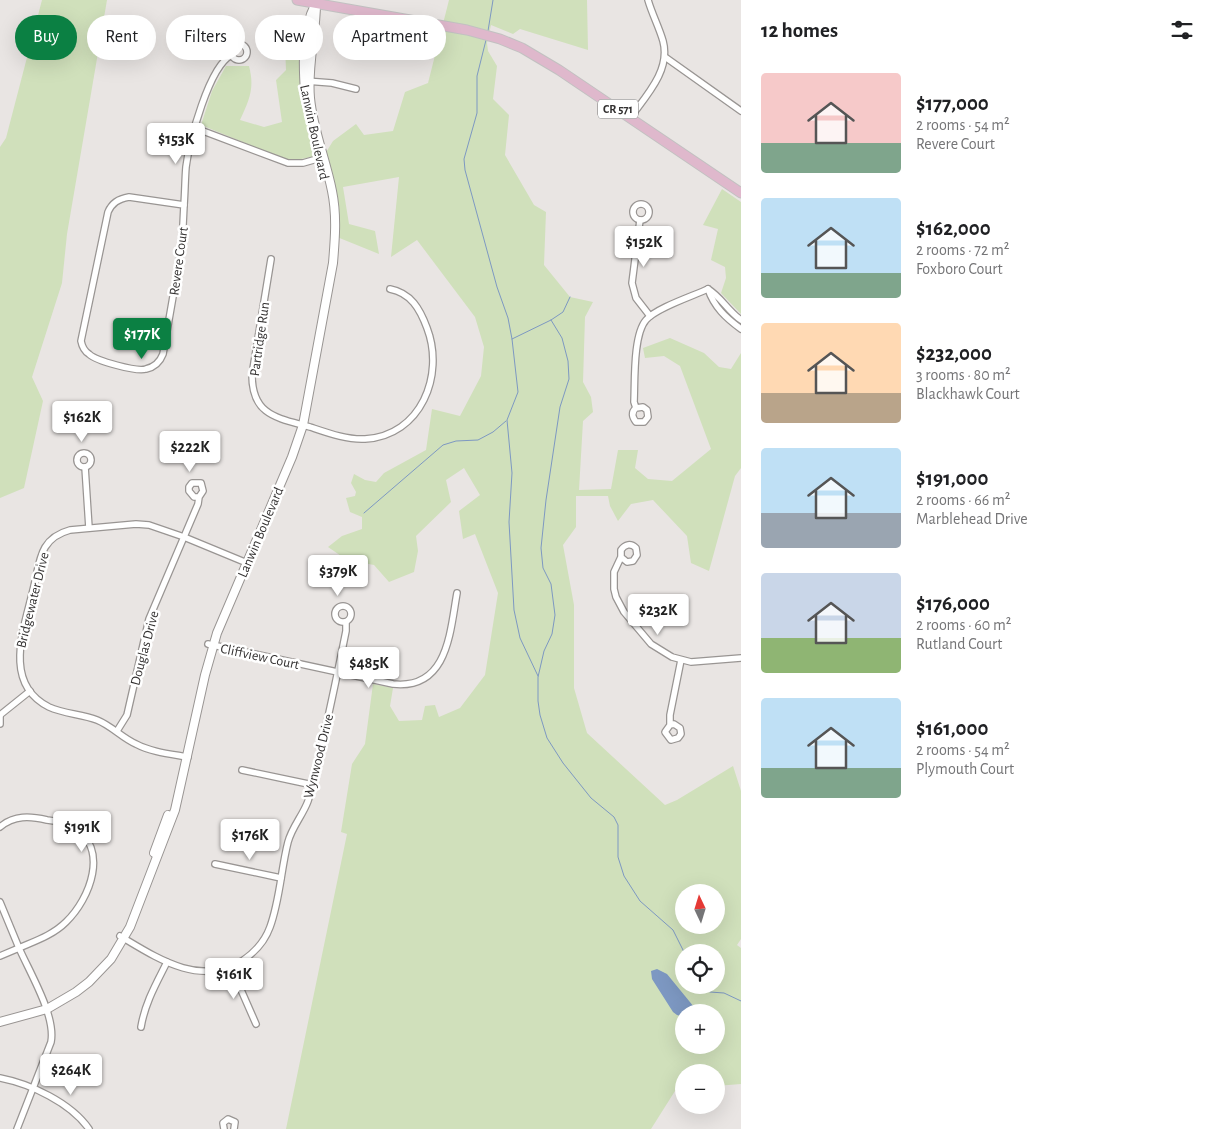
<!DOCTYPE html>
<html lang="en">
<head>
<meta charset="utf-8">
<style>
  :root { --surface:#fff; --page:#f6f6f6; --text:#202124; --muted:#757577; --accent:#0b8043 }
  body { margin:0; font-family:"Alegreya Sans",sans-serif; background:var(--page); color:var(--text); height:100vh; display:flex; flex-direction:column; font-size:19px; white-space:nowrap }
  * { box-sizing:border-box; margin:0 }
  p { font-size:16px; color:var(--muted) }
  .icon { flex:none; width:28px; height:28px; fill:none; stroke:currentColor; stroke-width:2; stroke-linecap:round; stroke-linejoin:round }
  .map { position:relative; flex:1; overflow:hidden }
  .drawer { display:flex; flex-direction:column; background:var(--surface); width:475px }
  .drawer>* { flex:none }
  .top-card { position:absolute; left:15px; top:15px; width:475px; height:45px; display:flex; gap:10px }
  .needle { width:32px; rotate:356deg }
  .tools { position:absolute; left:675px; top:884px; display:grid; gap:10px }
  .tools a { display:grid; place-items:center; width:50px; height:50px; border-radius:50%; background:var(--surface); box-shadow:0 5px 20px #0002; font-size:25px }
  .price { position:absolute; translate:-50% -42px; padding:0 11px; border-radius:5px; background:#fff; color:#222; font-size:16px; line-height:32px; filter:drop-shadow(0 1px 2px #0008) }
  .price::after { content:''; position:absolute; left:50%; top:30px; width:15px; height:11px; margin-left:-8px; background:inherit; clip-path:polygon(0 0,100% 0,50% 100%) }
  .price.active { background:var(--accent); color:#fff }
  ul { padding:0; list-style:none }
  li { display:flex; align-items:center; gap:15px; height:125px; padding:0 20px }
  li span { display:grid; place-items:center; flex:none; width:140px; height:100px; border-radius:5px; color:#555 }
  li>.icon { margin-inline-start:auto }
  span .icon { width:60px; height:60px; fill:#fffc; stroke-width:1 }
  li b { font-size:21px }
  h2 { display:flex; justify-content:space-between; align-items:center; height:60px; padding:0 20px; font-size:21px }
  .pill { padding:0 18px; border-radius:22px; background:var(--surface); box-shadow:0 5px 20px #0002; font-size:18px; line-height:45px }
  .pill.active { background:var(--accent); color:#fff }
  main { display:flex; flex:1; min-height:0 }
  .map>svg:first-child { display:block }
</style>
</head>
<body>
<main>
<div class="map">
<svg width="741" height="1129" viewBox="0 0 741 1129">
  <rect width="100%" height="100%" fill="#e9e5e3"/>
  <!-- green -->
  <g fill="#d0e0bb" fill-rule="evenodd">
    <polygon points="42,0 107,0 67,234 62,283 32,377 43,401 24,488 0,498 0,147 6,138"/>
    <path d="M449,0H587L588,50L520,29L513,34L491,25L487,43L488,51L497,66L493,99L509,115L505,155L534,205L546,212L544,265L570,297L593,302L585,317L583,382L591,397L593,412L583,421L579,490L611,489L618,450H638L635,468L648,479L672,481L711,449L680,366L664,356L645,358L643,348L670,338L704,353L719,367L731,369L741,353V468L735,476L709,571L691,563L687,536L653,500L631,504L618,521L610,506L608,496H576V527L563,545L574,605V688L587,733L665,805L677,800L733,766L741,791V939L737,945L741,948V1084L716,1086V1072H684V1090L675,1091L651,1129H286L347,834L341,832L352,764L365,744L373,684L393,688L390,706L399,721L422,720L425,706L435,705L439,717L460,708L485,675L498,593L475,534L463,539L459,511L480,495L464,468L446,480L451,502L416,536L418,551L414,572L389,582L374,565L347,560L328,547L342,536L362,529V517L350,512L346,498L355,496L356,492L351,483L354,474L365,480L376,482L384,473L426,450L432,409L460,416L481,376L484,347L475,317L417,240L391,257L399,177L343,187L349,224L375,231L379,254L337,237L325,154L333,141L356,124L364,135L393,131L405,92L428,83ZM684,892H716V925H684ZM684,952H716V985H684ZM684,1012H716V1045H684Z"/>
    <path d="M291,37L298,40L300,75L305,114L317,156L301,159H284L201,125L212,91L226,66H249C255,89 249,100 240,120L264,127L282,122L276,80L286,70L285,46Z"/>
    <polygon points="722,189 741,202 741,314 721,293 726,278 725,267 711,260 718,229 703,225"/>
  </g>
  <!-- water -->
  <polygon fill="#7d98c2" points="657,969 667,974 694,1007 696,1010 694,1012 684,1012 684,1017 677,1015 673,1012 652,979 651,971"/>
  <g fill="none" stroke-linecap="round" stroke-linejoin="round">
    <!-- stream -->
    <g stroke="#7d98c2" stroke-width="1">
      <polyline points="488,31 493,0"/>
      <polyline points="486,40 477,76 477,113 464,159 465,170 497,287 508,318 512,339 518,392 507,420 512,473 509,522 514,610 520,638 538,676"/>
      <polyline points="551,320 562,338 568,361 569,379 560,407 546,500 541,548 543,568 551,584 555,615 552,634 544,651 538,677 538,701 540,715 547,738 563,763 591,798 614,817 618,825 618,857 624,876 640,901 673,930 684,952"/>
      <polyline points="512,339 551,320 563,312 570,297"/>
      <polyline points="364,513 443,445 456,441 478,440 493,432 506,421"/>
      <polyline points="699,985 710,992 724,993 741,1001"/>
    </g>
    <defs>
      <g id="minor">
        <circle cx="239" cy="52" r="8"/>
        <polyline points="665,57 741,111"/>
        <polyline points="306,81 332,83 356,89"/>
        <path d="M630,118C646,96 671,70 663,41C659,27 652,14 648,0"/>
        <polyline points="195,128 288,163 303,163 324,157"/>
        <path d="M129,197L184,205L182,245L163,354C160,362 155,367 146,369C137,372 96,361 89,354C84,351 82,346 81,341L108,212C112,203 118,199 129,197Z"/>
        <circle cx="641" cy="212" r="8"/>
        <path d="M184,205C185,192 185,179 186,167C189,143 209,65 232,55"/>
        <polyline points="640,220 632,283 636,298 650,316"/>
        <path d="M271,259L252,375C252,416 278,418 310,427C328,433 347,440 365,439C421,436 445,375 427,328C420,309 411,293 390,289"/>
        <path d="M708,289C714,307 726,318 741,329"/>
        <path d="M708,289C721,297 728,311 741,320"/>
        <path d="M636,408L643,407L647,410L648,417L644,422H636C632,417 631,412 636,408L634,402C635,381 633,335 646,320C656,308 693,296 708,289"/>
        <circle cx="84" cy="460" r="7"/>
        <polyline points="85,467 89,528"/>
        <path d="M621,557L627,562L633,561L637,555L636,548C631,543 625,544 621,550V557L614,572V589L616,597L624,612L651,644L672,657L691,662L741,658"/>
        <circle cx="343" cy="614" r="8"/>
        <path d="M208,644L393,684C448,690 450,632 457,593"/>
        <polyline points="0,715 30,691"/>
        <polyline points="0,716 0,724"/>
        <polyline points="670,725 674,724 680,728 681,734 678,738 671,740 665,732 670,725 670,715 681,660"/>
        <polyline points="117,731 127,715 149,619 198,504 199,497 203,491 201,483 192,483 189,487 189,491 194,497 199,497"/>
        <path d="M188,757C171,754 151,752 136,744C122,738 112,726 97,720C82,714 64,714 49,707C1,683 25,626 34,586C40,560 40,538 70,530L136,524L149,525L184,537L247,563"/>
        <polyline points="242,770 313,785"/>
        <path d="M0,827C14,815 30,816 47,820C56,821 65,823 73,827C110,848 90,899 66,922C53,935 35,941 19,948L0,902"/>
        <polyline points="215,864 281,878"/>
        <path d="M120,936C157,958 199,987 242,961C254,953 265,941 270,927C280,900 281,869 288,842C292,827 303,815 308,801C315,780 319,757 324,735C332,700 339,666 346,631V622"/>
        <path d="M0,956L19,948C30,973 56,1016 51,1042L17,1129"/>
        <polyline points="231,967 256,1024"/>
        <path d="M141,1027C145,1003 156,984 167,962"/>
        <path d="M0,1078C31,1084 71,1103 89,1129"/>
        <polyline points="224,1129 223,1123 228,1119 235,1122 234,1129"/>
      </g>
      <g id="tertiary">
        <path d="M305,92C303,64 302,30 315,5"/>
        <polyline points="154,853 168,815"/>
        <path d="M0,1022L47,1009L76,992L89,982L111,959L130,927L175,810L205,675L217,633L292,457L303,425L333,263C335,239 337,215 332,191C326,160 313,130 310,98C307,66 316,35 316,3"/>
      </g>
      <polyline id="primary" points="297,0 467,30 500,39 522,48 559,70 741,193"/>
    </defs>
    <!-- minor casing -->
    <use href="#minor" stroke="#999593" stroke-width="8"/>
    <!-- tertiary casing -->
    <use href="#tertiary" stroke="#999593" stroke-width="10"/>
    <!-- primary casing -->
    <use href="#primary" stroke="#c2c1c1" stroke-width="11"/>
    <!-- minor -->
    <use href="#minor" stroke="#fff" stroke-width="5.5"/>
    <!-- tertiary -->
    <use href="#tertiary" stroke="#fff" stroke-width="8"/>
    <!-- primary -->
    <use href="#primary" stroke="#dfb8cc" stroke-width="9"/>
  </g>
  <g text-anchor="middle" stroke-width="5" stroke-linejoin="round" paint-order="stroke">
    <!-- shield labels -->
    <rect fill="#fff" stroke="#706f6f" stroke-width="1" x="598" y="99.5" width="40" height="19" rx="4"/>
    <g font-size="12" font-weight="bold" fill="#333131">
      <text x="618" y="113">CR 571</text>
    </g>
    <!-- street labels -->
    <g font-size="14" fill="#333131" stroke="#fff">
      <text transform="translate(315 132) rotate(78)" y="5">Lanwin Boulevard</text>
      <text transform="translate(178 261) rotate(-82)" y="5">Revere Court</text>
      <text transform="translate(259 339) rotate(-82)" y="5">Partridge Run</text>
      <text transform="translate(260 532) rotate(-67)" y="5">Lanwin Boulevard</text>
      <text transform="translate(32 600) rotate(-76)" y="5">Bridgewater Drive</text>
      <text transform="translate(144 648) rotate(-75)" y="5">Douglas Drive</text>
      <text transform="translate(260 656) rotate(12)" y="5">Cliffview Court</text>
      <text transform="translate(318 756) rotate(-76)" y="5">Wynwood Drive</text>
    </g>
  </g>
</svg>
<div class="tools">
<a><svg class="needle" viewBox="-14 -14 28 28"><path d="M0-13l5 13h-10z" fill="#e53935"/><path d="M0 13l5-13h-10z" fill="#757577"/></svg></a>
<a><svg class="icon" aria-label="locate" viewBox="0 0 24 24"><circle cx="12" cy="12" r="6"/><path d="M12 2v4M12 18v4M2 12h4M18 12h4"/></svg></a>
<a>+</a>
<a>−</a>
</div>
<b class="price" style="left:176px;top:165px">$153K</b>
<b class="price" style="left:644px;top:268px">$152K</b>
<b class="price active" style="left:142px;top:360px">$177K</b>
<b class="price" style="left:82px;top:443px">$162K</b>
<b class="price" style="left:190px;top:473px">$222K</b>
<b class="price" style="left:338px;top:597px">$379K</b>
<b class="price" style="left:658px;top:636px">$232K</b>
<b class="price" style="left:369px;top:689px">$485K</b>
<b class="price" style="left:82px;top:853px">$191K</b>
<b class="price" style="left:250px;top:861px">$176K</b>
<b class="price" style="left:234px;top:1000px">$161K</b>
<b class="price" style="left:71px;top:1096px">$264K</b>
<div class="top-card">
<a class="pill active">Buy</a>
<a class="pill">Rent</a>
<a class="pill">Filters</a>
<a class="pill">New</a>
<a class="pill">Apartment</a>
</div>
</div>
<section class="drawer">
<h2>12 homes<svg class="icon" aria-label="filters" viewBox="0 0 24 24"><path d="M4 7h16M4 17h16"/><circle cx="9" cy="7" r="2"/><circle cx="15" cy="17" r="2"/></svg></h2>
<ul>
<li><span style="background:linear-gradient(#f6c9c9 70%,#7fa58c 0)"><svg class="icon" aria-label="home" viewBox="0 0 24 24"><path d="M3 11l9-7 9 7M6 9v11h12V9"/></svg></span><div><b>$177,000</b><p>2 rooms · 54 m²</p><p>Revere Court</p></div></li>
<li><span style="background:linear-gradient(#bfe0f5 75%,#7fa58c 0)"><svg class="icon" aria-label="home" viewBox="0 0 24 24"><path d="M3 11l9-7 9 7M6 9v11h12V9"/></svg></span><div><b>$162,000</b><p>2 rooms · 72 m²</p><p>Foxboro Court</p></div></li>
<li><span style="background:linear-gradient(#ffd9b3 70%,#b9a48a 0)"><svg class="icon" aria-label="home" viewBox="0 0 24 24"><path d="M3 11l9-7 9 7M6 9v11h12V9"/></svg></span><div><b>$232,000</b><p>3 rooms · 80 m²</p><p>Blackhawk Court</p></div></li>
<li><span style="background:linear-gradient(#bfe0f5 65%,#9aa5b1 0)"><svg class="icon" aria-label="home" viewBox="0 0 24 24"><path d="M3 11l9-7 9 7M6 9v11h12V9"/></svg></span><div><b>$191,000</b><p>2 rooms · 66 m²</p><p>Marblehead Drive</p></div></li>
<li><span style="background:linear-gradient(#c9d6e8 65%,#8fb573 0)"><svg class="icon" aria-label="home" viewBox="0 0 24 24"><path d="M3 11l9-7 9 7M6 9v11h12V9"/></svg></span><div><b>$176,000</b><p>2 rooms · 60 m²</p><p>Rutland Court</p></div></li>
<li><span style="background:linear-gradient(#bfe0f5 70%,#7fa58c 0)"><svg class="icon" aria-label="home" viewBox="0 0 24 24"><path d="M3 11l9-7 9 7M6 9v11h12V9"/></svg></span><div><b>$161,000</b><p>2 rooms · 54 m²</p><p>Plymouth Court</p></div></li>
</ul>
</section>
</main>
</body>
</html>
